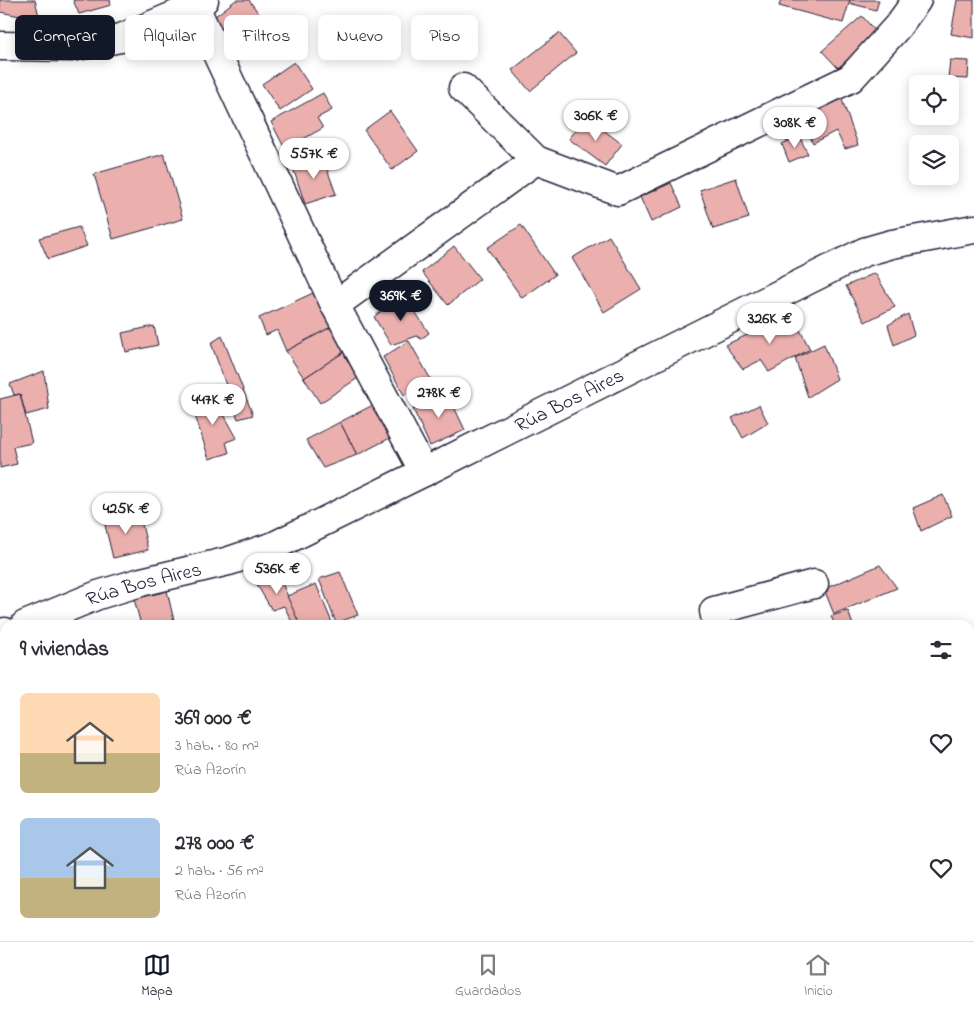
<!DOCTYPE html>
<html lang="es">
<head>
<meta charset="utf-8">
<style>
  :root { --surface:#fff; --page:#f2f2f3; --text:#2b2b33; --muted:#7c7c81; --line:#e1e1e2; --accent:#111827 }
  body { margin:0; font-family:"Indie Flower",sans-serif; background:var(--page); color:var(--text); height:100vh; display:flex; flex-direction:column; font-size:19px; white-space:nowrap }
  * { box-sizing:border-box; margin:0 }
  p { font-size:16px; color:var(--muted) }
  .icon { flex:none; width:28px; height:28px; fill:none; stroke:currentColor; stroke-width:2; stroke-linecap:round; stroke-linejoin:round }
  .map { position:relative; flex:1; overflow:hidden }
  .panel { position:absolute; left:0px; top:620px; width:975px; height:321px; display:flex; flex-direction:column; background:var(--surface); border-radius:15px 15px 0 0; box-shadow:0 2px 12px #0003 }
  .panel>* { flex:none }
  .top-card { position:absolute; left:15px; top:15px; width:500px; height:45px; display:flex; gap:10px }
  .tools { position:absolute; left:909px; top:75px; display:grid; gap:10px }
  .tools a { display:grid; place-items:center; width:50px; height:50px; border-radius:8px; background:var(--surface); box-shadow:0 2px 12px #0003; font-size:25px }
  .price { position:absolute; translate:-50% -42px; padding:0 11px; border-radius:18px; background:#fff; color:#222; font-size:16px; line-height:32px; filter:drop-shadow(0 1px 2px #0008) }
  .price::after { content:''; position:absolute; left:50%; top:30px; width:15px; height:11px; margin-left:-8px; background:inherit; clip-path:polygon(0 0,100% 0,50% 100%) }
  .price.selected { background:var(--accent); color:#fff }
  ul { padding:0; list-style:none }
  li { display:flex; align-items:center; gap:15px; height:125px; padding:0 20px }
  li span { display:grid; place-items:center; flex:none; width:140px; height:100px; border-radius:8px; color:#555 }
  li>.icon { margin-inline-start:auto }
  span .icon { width:60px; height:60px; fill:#fffc; stroke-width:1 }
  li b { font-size:21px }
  h2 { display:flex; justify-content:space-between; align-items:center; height:60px; padding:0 20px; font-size:21px }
  .tag { padding:0 18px; border-radius:8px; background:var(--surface); box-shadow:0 2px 12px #0003; font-size:18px; line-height:45px }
  .tag.selected { background:var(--accent); color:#fff }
  .tab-bar { display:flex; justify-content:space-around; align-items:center; height:70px; border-top:1px solid var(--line); background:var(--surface); font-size:14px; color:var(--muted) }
  .tab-bar a { display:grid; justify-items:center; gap:2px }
  .tab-bar .selected { color:var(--accent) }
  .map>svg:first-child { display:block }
</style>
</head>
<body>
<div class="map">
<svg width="974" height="941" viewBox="0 0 974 941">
  <rect width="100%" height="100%" fill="#fff"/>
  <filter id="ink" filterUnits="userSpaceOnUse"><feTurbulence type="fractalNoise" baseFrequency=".02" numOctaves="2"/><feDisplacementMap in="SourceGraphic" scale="10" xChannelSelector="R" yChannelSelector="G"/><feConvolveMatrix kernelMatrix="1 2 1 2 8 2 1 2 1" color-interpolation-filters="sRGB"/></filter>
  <g filter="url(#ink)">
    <!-- building -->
    <g fill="#ebb0ae" stroke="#22223b">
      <polygon points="0,0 35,0 40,20 0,12"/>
      <polygon points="73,0 110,0 111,5 79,14"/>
      <polygon points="236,0 249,0 272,32 252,48 231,49 214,17"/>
      <polygon points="781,0 850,0 843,23 779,6"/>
      <polygon points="850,0 879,0 876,10 849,3"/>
      <polygon points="957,0 974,0 974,38 951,34"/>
      <polygon points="862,16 877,33 838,68 822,51"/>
      <polygon points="559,33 576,53 530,91 512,70"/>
      <polygon points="950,60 969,61 968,79 948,78"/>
      <polygon points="294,62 312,89 280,111 262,84"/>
      <polygon points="323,93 332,110 317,118 323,128 285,149 271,122"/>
      <polygon points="840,94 858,145 845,149 836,131 813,143 798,112"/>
      <polygon points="390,111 418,151 392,170 364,130"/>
      <polygon points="586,117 622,144 605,166 569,139"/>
      <polygon points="799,136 808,154 789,162 782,144"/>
      <polygon points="164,154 183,219 113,239 94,174"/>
      <polygon points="322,155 336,194 305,204 292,165"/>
      <polygon points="736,178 749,218 713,229 700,190"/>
      <polygon points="671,183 682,207 651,222 640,197"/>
      <polygon points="521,225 555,275 522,298 487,248"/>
      <polygon points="79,227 87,246 48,259 39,238"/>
      <polygon points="609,236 641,289 604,312 572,258"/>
      <polygon points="454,246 480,279 448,305 422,272"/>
      <polygon points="875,273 895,307 865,322 846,286"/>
      <polygon points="313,293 331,327 286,351 277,330 266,335 259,318"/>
      <polygon points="403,293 429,333 421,339 417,336 391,345 374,317"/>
      <polygon points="908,314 914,335 894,345 888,325"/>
      <polygon points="792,315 810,349 769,372 761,360 743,369 725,345"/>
      <polygon points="154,326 158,345 126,352 122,333"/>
      <polygon points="331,327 344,352 304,378 286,351"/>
      <polygon points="222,336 253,415 238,419 211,343"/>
      <polygon points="409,341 430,378 404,395 383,357"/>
      <polygon points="824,344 837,379 808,397 795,358"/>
      <polygon points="344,352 358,378 320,403 304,378"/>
      <polygon points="44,371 49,409 26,415 20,394 14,395 10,384"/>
      <polygon points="447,392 465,430 430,446 413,409"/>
      <polygon points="212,393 237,438 226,442 229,453 209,459 191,403"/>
      <polygon points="20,394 32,443 13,447 17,464 0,468 0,399"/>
      <polygon points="373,405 390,438 357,455 340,422"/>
      <polygon points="759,405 768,423 743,438 732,418"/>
      <polygon points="340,422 357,455 323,468 306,440"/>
      <polygon points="943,495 952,516 921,531 913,508"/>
      <polygon points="139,512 148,550 113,558 104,521"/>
      <polygon points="880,565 897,588 834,614 824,589"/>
      <polygon points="277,572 298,619 292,622 284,606 272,610 257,585"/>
      <polygon points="340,572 358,615 336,623 319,579"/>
      <polygon points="316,584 333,625 300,625 287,596"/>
      <polygon points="167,591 175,625 141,625 134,599"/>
      <polygon points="848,611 853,625 835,625 831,616"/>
      <polygon points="5,643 5,692 0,694 0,645"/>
      <polygon points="139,936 206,936 207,941 186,941 185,937 169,941 140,941"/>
      <polygon points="263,936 301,936 302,937 284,941 264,941"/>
      <rect x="691" y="936" width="53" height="5"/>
      <rect x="786" y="937" width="32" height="4"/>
    </g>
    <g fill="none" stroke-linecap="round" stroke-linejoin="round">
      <defs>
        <g id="street">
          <polyline points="195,7 335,305 424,472"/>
          <polyline points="463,88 536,160"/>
          <polyline points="335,305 536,160 618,191 851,78 898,26 917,0"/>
          <path id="s1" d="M25,625L98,595L141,582L229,561L274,546L424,472L864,252L892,244L974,229"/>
          <polyline points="717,625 714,611 814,584"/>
          <polyline points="0,634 5,632"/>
          <polyline points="760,936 760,941"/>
        </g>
        <polyline id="secondary" points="0,46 71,47 121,38 195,7 204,0"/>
      </defs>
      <!-- street casing -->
      <use href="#street" stroke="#22223b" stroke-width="31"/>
      <!-- secondary casing -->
      <use href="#secondary" stroke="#22223b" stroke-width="31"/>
      <!-- street -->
      <use href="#street" stroke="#fff" stroke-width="28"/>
      <!-- secondary -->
      <use href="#secondary" stroke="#fff" stroke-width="28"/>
    </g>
  </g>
  <g text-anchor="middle" stroke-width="4" stroke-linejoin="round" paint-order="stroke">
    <!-- street labels -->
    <g font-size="20" fill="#22223b" stroke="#fff">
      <text dy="7" stroke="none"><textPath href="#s1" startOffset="591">Rúa Bos Aires</textPath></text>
      <text dy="7" stroke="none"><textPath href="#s1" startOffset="126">Rúa Bos Aires</textPath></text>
    </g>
  </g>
</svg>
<div class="tools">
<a><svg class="icon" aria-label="locate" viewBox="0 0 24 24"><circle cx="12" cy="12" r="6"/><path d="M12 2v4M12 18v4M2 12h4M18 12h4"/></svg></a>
<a><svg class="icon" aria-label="layers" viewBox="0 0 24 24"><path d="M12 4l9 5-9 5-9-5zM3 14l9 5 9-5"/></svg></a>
</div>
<b class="price" style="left:596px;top:142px">306K €</b>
<b class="price" style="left:795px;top:149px">308K €</b>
<b class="price" style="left:314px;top:180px">557K €</b>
<b class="price selected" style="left:401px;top:322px">369K €</b>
<b class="price" style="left:770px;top:345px">326K €</b>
<b class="price" style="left:439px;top:419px">278K €</b>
<b class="price" style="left:213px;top:426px">447K €</b>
<b class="price" style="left:126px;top:535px">425K €</b>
<b class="price" style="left:277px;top:595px">536K €</b>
<div class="top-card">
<a class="tag selected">Comprar</a>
<a class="tag">Alquilar</a>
<a class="tag">Filtros</a>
<a class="tag">Nuevo</a>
<a class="tag">Piso</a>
</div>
<section class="panel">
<h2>9 viviendas<svg class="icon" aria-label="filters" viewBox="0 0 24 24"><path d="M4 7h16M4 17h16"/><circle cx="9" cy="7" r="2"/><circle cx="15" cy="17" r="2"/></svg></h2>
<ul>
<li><span style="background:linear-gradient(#ffd9b3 60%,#c2b280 0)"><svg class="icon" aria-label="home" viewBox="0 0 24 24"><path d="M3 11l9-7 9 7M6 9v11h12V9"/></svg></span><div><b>369 000 €</b><p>3 hab. · 80 m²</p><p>Rúa Azorín</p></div><svg class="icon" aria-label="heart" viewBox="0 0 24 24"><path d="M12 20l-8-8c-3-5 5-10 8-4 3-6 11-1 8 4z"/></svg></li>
<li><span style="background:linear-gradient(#a9c7e8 60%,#c2b280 0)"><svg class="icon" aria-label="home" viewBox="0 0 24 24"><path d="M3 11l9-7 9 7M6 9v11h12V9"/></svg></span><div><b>278 000 €</b><p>2 hab. · 56 m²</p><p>Rúa Azorín</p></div><svg class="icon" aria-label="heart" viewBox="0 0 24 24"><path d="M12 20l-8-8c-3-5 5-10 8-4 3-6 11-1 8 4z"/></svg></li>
</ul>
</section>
</div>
<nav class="tab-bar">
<a class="selected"><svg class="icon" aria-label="map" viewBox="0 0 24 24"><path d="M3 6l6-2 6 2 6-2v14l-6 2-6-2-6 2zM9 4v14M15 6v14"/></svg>Mapa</a>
<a><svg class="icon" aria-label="saved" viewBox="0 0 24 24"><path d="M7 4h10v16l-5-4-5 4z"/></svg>Guardados</a>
<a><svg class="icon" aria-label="home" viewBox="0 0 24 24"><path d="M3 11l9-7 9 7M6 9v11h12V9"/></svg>Inicio</a>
</nav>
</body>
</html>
